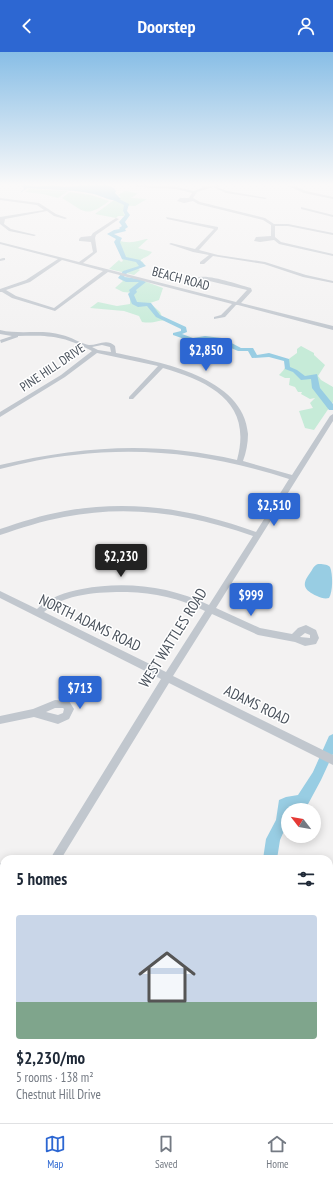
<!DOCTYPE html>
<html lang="en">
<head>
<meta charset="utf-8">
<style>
  :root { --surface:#fff; --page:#f6f6f7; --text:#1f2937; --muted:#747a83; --line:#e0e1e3; --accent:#2d67d2 }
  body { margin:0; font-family:"PT Sans Narrow",sans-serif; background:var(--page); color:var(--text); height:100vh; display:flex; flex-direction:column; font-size:15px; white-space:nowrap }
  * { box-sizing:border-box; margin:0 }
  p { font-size:13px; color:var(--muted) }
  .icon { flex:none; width:22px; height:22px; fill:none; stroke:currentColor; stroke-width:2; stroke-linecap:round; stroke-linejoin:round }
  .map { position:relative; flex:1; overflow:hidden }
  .details { position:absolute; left:0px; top:803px; width:333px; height:268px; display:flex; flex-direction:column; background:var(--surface); border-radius:12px 12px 0 0; box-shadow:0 2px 10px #0003 }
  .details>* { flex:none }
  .needle { width:26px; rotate:301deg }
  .buttons { position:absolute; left:281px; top:751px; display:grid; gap:8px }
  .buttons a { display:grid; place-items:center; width:40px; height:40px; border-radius:50%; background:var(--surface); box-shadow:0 2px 10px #0003; font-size:20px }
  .price { position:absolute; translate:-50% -34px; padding:0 9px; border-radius:4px; background:var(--accent); color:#fff; font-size:13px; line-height:26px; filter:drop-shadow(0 1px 2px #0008) }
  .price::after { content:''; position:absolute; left:50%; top:24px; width:12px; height:9px; margin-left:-6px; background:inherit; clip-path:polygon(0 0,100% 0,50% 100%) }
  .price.active { background:#222; color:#fff }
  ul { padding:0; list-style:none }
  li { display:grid; align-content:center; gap:8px; height:212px; padding:0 16px }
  li span { display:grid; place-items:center; height:124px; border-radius:4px; color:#555 }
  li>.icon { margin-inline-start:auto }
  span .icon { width:72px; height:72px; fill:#fffc; stroke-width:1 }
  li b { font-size:17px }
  h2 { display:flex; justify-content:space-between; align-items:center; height:48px; padding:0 16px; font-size:17px }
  header { display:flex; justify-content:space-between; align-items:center; height:52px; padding:0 16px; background:var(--accent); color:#fff; font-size:18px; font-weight:600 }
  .menu { display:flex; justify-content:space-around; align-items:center; height:56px; border-top:1px solid var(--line); background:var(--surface); font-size:11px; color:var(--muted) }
  .menu a { display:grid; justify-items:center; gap:2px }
  .menu .active { color:var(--accent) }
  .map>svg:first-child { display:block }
</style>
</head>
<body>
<header><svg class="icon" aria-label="back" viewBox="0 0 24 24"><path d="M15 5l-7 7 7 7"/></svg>Doorstep<svg class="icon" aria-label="person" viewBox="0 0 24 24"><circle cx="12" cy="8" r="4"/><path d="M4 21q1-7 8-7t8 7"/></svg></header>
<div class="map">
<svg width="333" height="1071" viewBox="0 0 333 1071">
  <rect width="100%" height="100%" fill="#f3f2f2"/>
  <!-- green -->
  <g fill="#c6ebd8">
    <polygon points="29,137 68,139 58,146 43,142 25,140"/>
    <path d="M125,139L136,141L137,142L131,146L147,147L135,154C128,153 126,154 123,160L125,164H118L116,166L95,162L114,148L117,149L121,145L118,143Z"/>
    <path d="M70,140L91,143L109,149C84,168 84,158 62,146Z"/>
    <path d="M146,187H148L138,196L152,200C149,205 143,205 140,209L143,210L144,214L138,217L140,218L134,223L109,217L119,208L121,210L123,209L115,189L117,188C128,192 135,190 146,187Z"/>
    <path d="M121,224L144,229L163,236L159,248L150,251L160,260L162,265L169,268C157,268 154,272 142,270L139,264L124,259L90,256L98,250L117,254L130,252V242L134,241L123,240L115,236L123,229L120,227Z"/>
    <path d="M301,294L314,301V303L325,313L318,324L321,328L333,335V350L314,378L305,376L299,359L313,356L310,351L315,346L310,347L301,342L302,340H298L295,335L289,333L290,326H285L279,323C283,319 287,315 286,309L297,301V297Z"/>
  </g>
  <!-- water -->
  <g fill="#98cde3">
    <path d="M20,132H31V134L34,135L53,133L64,135L78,134V132C90,132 108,128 116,139L115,141L121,147C112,151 103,144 94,142C72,137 51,138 28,136L24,138V136Z"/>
    <path d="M318,512C322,512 327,512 330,515C333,522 333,540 329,546C325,547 321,546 317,544C304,538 301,533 310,521C313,517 313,514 318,512Z"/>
  </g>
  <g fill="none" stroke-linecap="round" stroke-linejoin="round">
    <!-- stream-far1 -->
    <polyline stroke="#98cde3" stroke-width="1" points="21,140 25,137"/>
    <!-- stream -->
    <g stroke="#98cde3" stroke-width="2.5">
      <polyline points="49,1067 54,1071"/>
      <polyline points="144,1067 153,1071"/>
      <polyline points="22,1071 33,1070 39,1067"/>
      <polyline points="83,1071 95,1067"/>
    </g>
    <!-- river -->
    <g fill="#98cde3" fill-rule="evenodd">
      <polygon points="105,142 109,142 129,152 127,159 130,163 125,170 128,175 125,177 126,179 114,182 122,186 120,190 126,205 140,208 146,214 127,221 124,225 140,227 146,230 136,238 137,240 134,243 137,250 151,251 160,263 186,275 187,280 182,282 193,286 205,284 222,286 241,296 253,296 257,303 269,301 289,307 290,315 297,318 305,324 317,322 320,336 333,352 333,358 329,358 312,336 311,327 301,328 293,320 285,317 284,309 269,305 252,306 248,299 238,299 224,293 220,290 205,288 193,290 173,283 173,281 181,279 181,277 156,265 147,254 138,255 132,252 128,242 130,240 129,238 139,230 126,230 118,226 123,219 139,214 136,210 122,207 114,190 116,187 107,182 114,178 120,177 119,176 122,174 119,170 125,163 123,159 124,153 105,144"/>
      <polygon points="333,682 333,702 321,728 307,754 288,758 288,770 280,788 277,807 263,807 266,787 276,768 279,748 286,745 298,743 313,720 329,684"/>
      <polygon points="265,1067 284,1067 286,1071 267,1071"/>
    </g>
    <!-- minor -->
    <g fill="#c1c7ce" fill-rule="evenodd">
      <polygon points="127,132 176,135 194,139 206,134 229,132 217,135 227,139 267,146 265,147 226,141 213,135 197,140 193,146 200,150 265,166 274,172 288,172 333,181 333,183 288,174 275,174 275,185 281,190 333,202 333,204 279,192 274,188 260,190 254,189 256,185 271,184 271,173 263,168 198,152 193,149 184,151 177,149 180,146 189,146 192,141 176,137 140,135"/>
      <polygon points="284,132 288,132 306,139 333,145 333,147 304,141"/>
      <polygon points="0,146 39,151 56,162 67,166 65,167 54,164 47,159 5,167 4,172 11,177 36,183 34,184 9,179 0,172 0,165 44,158 37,153 0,148"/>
      <polygon points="301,155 333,163 333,165 301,157"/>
      <polygon points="166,165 218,175 218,177 199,198 218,203 265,210 306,223 333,229 333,231 303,225 264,212 213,204 204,212 200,212 200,210 209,203 193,200 169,192 171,191 195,197 214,177 167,167"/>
      <path d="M116,166L119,167L96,183L95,186L97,200L83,211L236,250L247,238L197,226C206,221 239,233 251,236L252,239L241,251L333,274V278L238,253H236L225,265L214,267V265L221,263L232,252L108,220L55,259L12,246L2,240H0V237L26,228L58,207L0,192V190L79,210L93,200L91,190L80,189H79V187L81,185L91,184L93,181ZM62,208L103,219L54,256L16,244L6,238L30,230Z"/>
      <polygon points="3,206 5,206 5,208 0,209 0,207"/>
      <path d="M0,278C21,283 42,277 62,283C69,284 84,293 89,293C98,293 107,286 115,294L116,301C160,310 244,325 248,382C248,391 246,401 243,409L292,423L330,364L333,362V369L216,556L260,576L292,582L298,576L306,573L316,578L319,586L316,592L305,594L295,590L258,583L212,562L173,624L333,703V713L169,631L61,807H50L161,627L0,546V539L37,557C49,545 66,540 82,537C125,529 169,534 209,553L253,484C190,462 131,452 64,465C42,469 21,476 0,483V477C21,470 42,463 65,459C131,447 193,457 256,480L289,427C217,404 150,394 74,403C49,405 25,411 0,417V413C82,394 155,389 237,408C253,350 210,330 163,316L133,347H129V345L158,314L97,301L65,325L0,365V360L61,323L92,299C64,284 50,283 18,284V285L1,291L0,288L12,284L0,282ZM102,293L110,295L111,300L98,298L92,295ZM127,540C154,541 180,546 205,559L166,620L44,560C65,541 99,540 127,540ZM305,581L310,583V586L300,585Z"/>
      <path d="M55,648L69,649L74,657L69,667L58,672L34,665L0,672V664L33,657ZM55,656H63L64,657L63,661L58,663L46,660Z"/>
      <polygon points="0,811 4,813 4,825 0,823"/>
      <polygon points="4,882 4,898 0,900 0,884"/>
      <rect x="114" y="1067" width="14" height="4"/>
    </g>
  </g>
  <!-- sky -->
  <linearGradient id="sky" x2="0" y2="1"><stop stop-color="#88bee6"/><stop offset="0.47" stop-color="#faf9f9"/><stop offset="1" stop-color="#faf9f9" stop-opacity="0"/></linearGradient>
  <rect width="333" height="282" fill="url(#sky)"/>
  <g text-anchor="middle" stroke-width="3" stroke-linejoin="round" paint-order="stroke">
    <!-- far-street labels -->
    <g font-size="13" fill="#4b535d" stroke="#fff">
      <text transform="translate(181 226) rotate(15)" y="5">BEACH ROAD</text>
      <text transform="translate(52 315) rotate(-34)" y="5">PINE HILL DRIVE</text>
    </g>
    <!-- street labels -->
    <g font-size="15" fill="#4b535d" stroke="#fff">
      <text transform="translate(90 571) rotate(26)" y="5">NORTH ADAMS ROAD</text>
      <text transform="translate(173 586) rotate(-58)" y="5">WEST WATTLES ROAD</text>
      <text transform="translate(257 653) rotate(26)" y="5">ADAMS ROAD</text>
    </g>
  </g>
</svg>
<div class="buttons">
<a><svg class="needle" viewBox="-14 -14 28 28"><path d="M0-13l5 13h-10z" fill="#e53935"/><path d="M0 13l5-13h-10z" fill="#747a83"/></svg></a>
</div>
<b class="price" style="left:206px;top:320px">$2,850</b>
<b class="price" style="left:274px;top:475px">$2,510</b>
<b class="price active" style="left:121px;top:526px">$2,230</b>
<b class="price" style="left:251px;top:565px">$999</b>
<b class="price" style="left:80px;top:658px">$713</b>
<section class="details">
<h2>5 homes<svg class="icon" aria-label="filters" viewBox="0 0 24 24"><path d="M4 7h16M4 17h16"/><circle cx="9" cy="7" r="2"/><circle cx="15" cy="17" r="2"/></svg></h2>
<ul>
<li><span style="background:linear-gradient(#c9d6e8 70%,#7fa58c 0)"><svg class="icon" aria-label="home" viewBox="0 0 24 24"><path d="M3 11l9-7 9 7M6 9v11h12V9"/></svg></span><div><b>$2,230/mo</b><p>5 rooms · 138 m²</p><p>Chestnut Hill Drive</p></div></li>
</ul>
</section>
</div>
<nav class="menu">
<a class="active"><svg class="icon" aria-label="map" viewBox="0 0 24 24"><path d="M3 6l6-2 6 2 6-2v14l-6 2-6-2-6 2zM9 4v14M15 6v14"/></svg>Map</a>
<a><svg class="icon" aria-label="saved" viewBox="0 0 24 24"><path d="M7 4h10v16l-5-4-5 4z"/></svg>Saved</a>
<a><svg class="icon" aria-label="home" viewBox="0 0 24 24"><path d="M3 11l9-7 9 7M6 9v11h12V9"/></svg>Home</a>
</nav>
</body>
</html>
